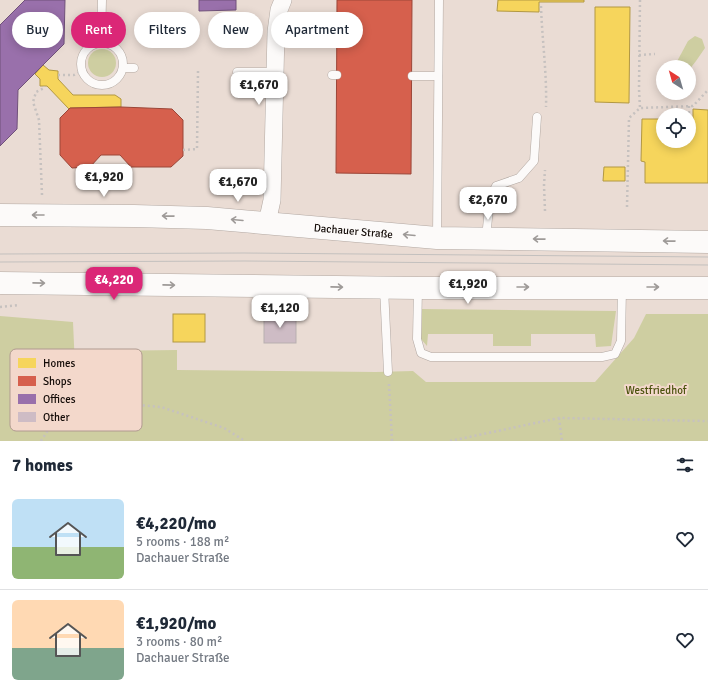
<!DOCTYPE html>
<html lang="en">
<head>
<meta charset="utf-8">
<style>
  :root { --surface:#fff; --page:#f6f6f7; --text:#1f2937; --muted:#747a83; --line:#e0e1e3; --accent:#db2777 }
  body { margin:0; font-family:Signika,sans-serif; background:var(--page); color:var(--text); height:100vh; display:flex; flex-direction:column; font-size:15px; white-space:nowrap }
  * { box-sizing:border-box; margin:0 }
  p { font-size:13px; color:var(--muted) }
  .icon { flex:none; width:22px; height:22px; fill:none; stroke:currentColor; stroke-width:2; stroke-linecap:round; stroke-linejoin:round }
  .map { position:relative; height:441px; overflow:hidden }
  .panel { display:flex; flex-direction:column; background:var(--surface); flex:1 }
  .panel>* { flex:none }
  .hud { position:absolute; left:12px; top:12px; width:400px; height:36px; display:flex; gap:8px }
  .needle { width:26px; rotate:323deg }
  .tools { position:absolute; left:656px; top:60px; display:grid; gap:8px }
  .tools a { display:grid; place-items:center; width:40px; height:40px; border-radius:50%; background:var(--surface); box-shadow:0 2px 10px #0003; font-size:20px }
  .price { position:absolute; translate:-50% -34px; padding:0 9px; border-radius:8px; background:#fff; color:#222; font-size:13px; line-height:26px; filter:drop-shadow(0 1px 2px #0008) }
  .price::after { content:''; position:absolute; left:50%; top:24px; width:12px; height:9px; margin-left:-6px; background:inherit; clip-path:polygon(0 0,100% 0,50% 100%) }
  .price.on { background:var(--accent); color:#fff }
  ul { padding:0; list-style:none }
  li { display:flex; align-items:center; gap:12px; height:100px; padding:0 12px }
  li+li { border-top:1px solid var(--line) }
  li span { display:grid; place-items:center; flex:none; width:112px; height:80px; border-radius:6px; color:#555 }
  li>.icon { margin-inline-start:auto }
  span .icon { width:48px; height:48px; fill:#fffc; stroke-width:1 }
  li b { font-size:17px }
  h2 { display:flex; justify-content:space-between; align-items:center; height:48px; padding:0 12px; font-size:17px }
  .chip { padding:0 14px; border-radius:18px; background:var(--surface); box-shadow:0 2px 10px #0003; font-size:14px; line-height:36px }
  .chip.on { background:var(--accent); color:#fff }
  .map>svg:first-child { display:block }
</style>
</head>
<body>
<div class="map">
<svg width="708" height="441" viewBox="0 0 708 441">
  <rect width="100%" height="100%" fill="#eadcd4"/>
  <!-- green -->
  <g fill="#cecea1">
    <polygon points="695,36 702,39 705,48 696,61 689,70 689,67 674,67 688,41"/>
    <circle cx="102" cy="63" r="14"/>
    <polygon points="422,309 616,311 611,346 596,347 595,334 531,334 531,346 493,346 493,334 428,334 427,346 421,339"/>
    <polygon points="646,314 708,314 708,441 0,441 0,316 73,322 75,367 99,351 177,350 177,370 376,372 413,371 426,382 595,382 634,338"/>
  </g>
  <!-- homes -->
  <g fill="#f6d55c" stroke="#b29842">
    <polygon points="498,0 584,0 584,2 539,2 539,12 497,11"/>
    <polygon points="595,7 630,7 629,103 595,102"/>
    <polygon points="43,65 49,70 58,71 58,79 73,95 115,95 121,99 121,107 70,108 69,109 47,86 40,86 40,79 35,74"/>
    <polygon points="693,109 708,110 708,183 645,183 645,162 641,161 642,119 663,119 663,141 689,141 689,136 693,136"/>
    <polygon points="604,167 625,167 625,181 603,181"/>
    <rect x="173" y="314" width="32" height="28"/>
  </g>
  <!-- shops -->
  <g fill="#d6604d" stroke="#9b4638">
    <polygon points="337,0 412,0 411,174 336,173"/>
    <polygon points="121,107 172,109 183,120 183,156 171,167 131,167 120,155 101,155 90,167 72,168 60,155 60,118 70,108"/>
  </g>
  <!-- offices -->
  <g fill="#9970ab" stroke="#70517a">
    <polygon points="25,0 65,0 64,44 18,90 17,129 0,146 0,25"/>
    <polygon points="199,0 236,0 236,10 199,11"/>
  </g>
  <!-- building -->
  <rect fill="#cebcc5" stroke="#b8afaf" x="264" y="315" width="32" height="28"/>
  <g fill="none" stroke-linecap="round" stroke-linejoin="round">
    <defs>
      <g id="lane">
        <polyline points="101,42 102,0"/>
        <circle cx="102" cy="64" r="21"/>
        <polyline points="123,68 134,68"/>
        <polyline points="237,72 274,72"/>
        <polyline points="332,75 337,75"/>
        <polyline points="412,76 438,76"/>
        <polyline points="437,237 439,0"/>
        <polyline points="486,238 490,198 496,186 519,178 534,161 537,117"/>
        <polyline points="384,288 388,372"/>
        <polyline points="418,288 417,339 421,353 431,357 602,357 615,354 621,341 622,288"/>
      </g>
      <polyline id="street" points="267,223 272,200 276,32 279,10 283,0"/>
      <g id="secondary">
        <path id="s1" d="M0,215L134,216L207,218L437,238L708,242"/>
        <polyline points="0,283 418,288 708,288"/>
      </g>
    </defs>
    <!-- lane casing -->
    <use href="#lane" stroke="#b2a8a2" stroke-width="9"/>
    <!-- street casing -->
    <use href="#street" stroke="#b2a8a2" stroke-width="18"/>
    <!-- secondary casing -->
    <use href="#secondary" stroke="#b2a8a2" stroke-width="23"/>
    <!-- path -->
    <g stroke="#c6c1bf" stroke-width="2.5" stroke-dasharray="2 3" stroke-linecap="butt">
      <polyline points="640,0 639,89 640,108"/>
      <path d="M541,6C542,39 547,73 546,107"/>
      <polyline points="639,55 655,54"/>
      <polyline points="58,75 74,75 82,71"/>
      <polyline points="689,106 689,136"/>
      <polyline points="183,150 197,149 198,71"/>
      <polyline points="42,195 39,120 33,102 36,92 44,88 44,86"/>
      <polyline points="627,207 629,118 640,108 693,106 708,90"/>
      <polyline points="545,211 544,185 545,170"/>
      <polyline points="0,307 19,305"/>
      <polyline points="389,384 392,441"/>
      <polyline points="559,418 562,441"/>
      <polyline points="41,441 68,399 161,407 224,428 245,441"/>
      <polyline points="450,441 559,418 708,421"/>
    </g>
    <!-- lane -->
    <use href="#lane" stroke="#fcfaf9" stroke-width="8"/>
    <!-- street -->
    <use href="#street" stroke="#fcfaf9" stroke-width="17"/>
    <!-- secondary -->
    <use href="#secondary" stroke="#fcfaf9" stroke-width="22"/>
    <!-- tram -->
    <g stroke="#c3c0be" stroke-width="1">
      <polyline points="0,254 244,253 708,257"/>
      <polyline points="0,262 245,261 708,265"/>
    </g>
  </g>
  <!-- one-way arrows -->
  <defs><path id="oneway-shaft" d="M-6 0H5M1.5-3L5.5 0L1.5 3" fill="none" stroke-width="1.6" stroke-linecap="round" stroke-linejoin="round"/></defs>
  <g stroke="#9e9a98">
    <use href="#oneway-shaft" transform="translate(38 215) rotate(-180)"/>
    <use href="#oneway-shaft" transform="translate(168 216) rotate(-179)"/>
    <use href="#oneway-shaft" transform="translate(237 220) rotate(-175)"/>
    <use href="#oneway-shaft" transform="translate(409 235) rotate(-175)"/>
    <use href="#oneway-shaft" transform="translate(539 239) rotate(-179)"/>
    <use href="#oneway-shaft" transform="translate(669 241) rotate(-179)"/>
    <use href="#oneway-shaft" transform="translate(39 283) rotate(1)"/>
    <use href="#oneway-shaft" transform="translate(169 285) rotate(1)"/>
    <use href="#oneway-shaft" transform="translate(337 287) rotate(1)"/>
    <use href="#oneway-shaft" transform="translate(523 287)"/>
    <use href="#oneway-shaft" transform="translate(653 287)"/>
  </g>
  <g text-anchor="middle" stroke-width="4" stroke-linejoin="round" paint-order="stroke">
    <!-- street labels -->
    <g font-size="11" fill="#120a06" stroke="#f3d8cb">
      <text dy="4" stroke="none"><textPath href="#s1" startOffset="354">Dachauer Straße</textPath></text>
    </g>
    <!-- park labels -->
    <g font-size="11" fill="#4a510c" stroke="#f3d8cb">
      <text x="656" y="394">Westfriedhof</text>
    </g>
  </g>
  <!-- legend -->
  <rect x="10" y="349" width="132" height="82" rx="6" fill="#f3d8cb" stroke="#b09a90" stroke-width="1"/>
  <rect x="18" y="358" width="18" height="10" fill="#f6d55c"/>
  <rect x="18" y="376" width="18" height="10" fill="#d6604d"/>
  <rect x="18" y="394" width="18" height="10" fill="#9970ab"/>
  <rect x="18" y="412" width="18" height="10" fill="#cebcc5"/>
  <g font-size="11" fill="#120a06">
    <text x="43" y="367">Homes</text>
    <text x="43" y="385">Shops</text>
    <text x="43" y="403">Offices</text>
    <text x="43" y="421">Other</text>
  </g>
</svg>
<div class="tools">
<a><svg class="needle" viewBox="-14 -14 28 28"><path d="M0-13l5 13h-10z" fill="#e53935"/><path d="M0 13l5-13h-10z" fill="#747a83"/></svg></a>
<a><svg class="icon" aria-label="locate" viewBox="0 0 24 24"><circle cx="12" cy="12" r="6"/><path d="M12 2v4M12 18v4M2 12h4M18 12h4"/></svg></a>
</div>
<b class="price" style="left:259px;top:106px">€1,670</b>
<b class="price" style="left:104px;top:198px">€1,920</b>
<b class="price" style="left:238px;top:203px">€1,670</b>
<b class="price" style="left:488px;top:221px">€2,670</b>
<b class="price on" style="left:114px;top:301px">€4,220</b>
<b class="price" style="left:468px;top:305px">€1,920</b>
<b class="price" style="left:280px;top:329px">€1,120</b>
<div class="hud">
<a class="chip">Buy</a>
<a class="chip on">Rent</a>
<a class="chip">Filters</a>
<a class="chip">New</a>
<a class="chip">Apartment</a>
</div>
</div>
<section class="panel">
<h2>7 homes<svg class="icon" aria-label="filters" viewBox="0 0 24 24"><path d="M4 7h16M4 17h16"/><circle cx="9" cy="7" r="2"/><circle cx="15" cy="17" r="2"/></svg></h2>
<ul>
<li><span style="background:linear-gradient(#bfe0f5 60%,#8fb573 0)"><svg class="icon" aria-label="home" viewBox="0 0 24 24"><path d="M3 11l9-7 9 7M6 9v11h12V9"/></svg></span><div><b>€4,220/mo</b><p>5 rooms · 188 m²</p><p>Dachauer Straße</p></div><svg class="icon" aria-label="heart" viewBox="0 0 24 24"><path d="M12 20l-8-8c-3-5 5-10 8-4 3-6 11-1 8 4z"/></svg></li>
<li><span style="background:linear-gradient(#ffd9b3 60%,#7fa58c 0)"><svg class="icon" aria-label="home" viewBox="0 0 24 24"><path d="M3 11l9-7 9 7M6 9v11h12V9"/></svg></span><div><b>€1,920/mo</b><p>3 rooms · 80 m²</p><p>Dachauer Straße</p></div><svg class="icon" aria-label="heart" viewBox="0 0 24 24"><path d="M12 20l-8-8c-3-5 5-10 8-4 3-6 11-1 8 4z"/></svg></li>
</ul>
</section>
</body>
</html>
